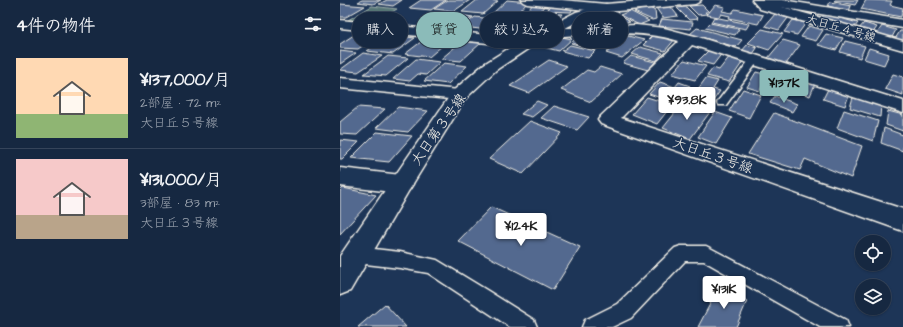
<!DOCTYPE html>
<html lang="ja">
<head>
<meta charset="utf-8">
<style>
  :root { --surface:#162841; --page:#23344c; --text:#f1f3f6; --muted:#9ea6b1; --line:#35445a; --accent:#8bbbb9 }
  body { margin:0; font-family:"Architects Daughter","Klee One",sans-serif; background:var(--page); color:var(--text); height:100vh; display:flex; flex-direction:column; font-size:15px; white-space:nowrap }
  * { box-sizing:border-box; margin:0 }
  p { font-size:13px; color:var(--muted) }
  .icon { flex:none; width:22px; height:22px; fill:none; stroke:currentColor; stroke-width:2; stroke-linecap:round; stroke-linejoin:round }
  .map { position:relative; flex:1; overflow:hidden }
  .side { display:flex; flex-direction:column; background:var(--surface); width:340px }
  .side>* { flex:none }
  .guide { position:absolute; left:12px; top:12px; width:380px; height:36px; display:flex; gap:8px }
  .buttons { position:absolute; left:515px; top:235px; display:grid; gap:8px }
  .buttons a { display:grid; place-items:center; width:36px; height:36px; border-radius:50%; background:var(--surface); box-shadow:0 1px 3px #0004,0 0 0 1px var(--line); font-size:20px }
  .price { position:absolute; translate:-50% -34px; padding:0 9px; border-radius:4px; background:#fff; color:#222; font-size:13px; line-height:26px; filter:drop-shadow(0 1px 2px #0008) }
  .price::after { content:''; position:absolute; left:50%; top:24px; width:12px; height:9px; margin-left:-6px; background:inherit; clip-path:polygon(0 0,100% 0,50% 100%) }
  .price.selected { background:var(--accent); color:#111 }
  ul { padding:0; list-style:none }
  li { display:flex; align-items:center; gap:12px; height:100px; padding:0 16px }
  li+li { border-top:1px solid var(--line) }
  li span { display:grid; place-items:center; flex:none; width:112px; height:80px; border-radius:0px; color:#555 }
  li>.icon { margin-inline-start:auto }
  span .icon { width:48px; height:48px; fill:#fffc; stroke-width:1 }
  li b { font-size:17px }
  h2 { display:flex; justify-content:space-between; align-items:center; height:48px; padding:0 16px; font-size:17px }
  .pill { padding:0 14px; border-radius:18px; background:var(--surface); box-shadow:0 1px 3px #0004,0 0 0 1px var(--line); font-size:14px; line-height:36px }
  .pill.selected { background:var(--accent); color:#111 }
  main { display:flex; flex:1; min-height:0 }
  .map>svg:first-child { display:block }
</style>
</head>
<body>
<main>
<section class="side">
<h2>4件の物件<svg class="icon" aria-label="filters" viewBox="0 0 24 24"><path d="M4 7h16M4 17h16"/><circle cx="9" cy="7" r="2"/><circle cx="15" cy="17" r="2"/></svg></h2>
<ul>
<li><span style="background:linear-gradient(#ffd9b3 70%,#8fb573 0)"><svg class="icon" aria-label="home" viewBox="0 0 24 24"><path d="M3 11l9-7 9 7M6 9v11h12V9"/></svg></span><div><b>¥137,000/月</b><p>2部屋 · 72 m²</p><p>大日丘５号線</p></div></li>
<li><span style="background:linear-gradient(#f6c9c9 70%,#b9a48a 0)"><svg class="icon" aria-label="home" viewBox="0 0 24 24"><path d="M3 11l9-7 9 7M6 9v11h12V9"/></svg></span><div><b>¥131,000/月</b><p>3部屋 · 83 m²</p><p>大日丘３号線</p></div></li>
</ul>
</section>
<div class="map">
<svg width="563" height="327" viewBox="0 0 563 327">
  <rect width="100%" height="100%" fill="#1d3557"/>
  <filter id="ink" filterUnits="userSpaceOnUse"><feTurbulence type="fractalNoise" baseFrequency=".025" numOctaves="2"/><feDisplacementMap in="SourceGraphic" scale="8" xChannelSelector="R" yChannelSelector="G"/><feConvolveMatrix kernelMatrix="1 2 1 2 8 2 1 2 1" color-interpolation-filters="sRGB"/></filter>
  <g filter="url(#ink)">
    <!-- green -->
    <polygon fill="#547575" stroke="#a4b3ae" points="32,6 57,9 35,22 8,20"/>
    <!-- building -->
    <g fill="#52698f" stroke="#f4f1e8">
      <polygon points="22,0 41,0 33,4 18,2"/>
      <polygon points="47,0 62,0 53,6 39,4"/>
      <polygon points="81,0 106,0 91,10 69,8"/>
      <polygon points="108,0 130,0 114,11 94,9"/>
      <polygon points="137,0 147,0 158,1 143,14 122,12"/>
      <polygon points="167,0 188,2 175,16 152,14"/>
      <polygon points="495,0 518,0 515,5 494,1"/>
      <polygon points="526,0 552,1 550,5 563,8 561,17 521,9"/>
      <polygon points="490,2 511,6 509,11 488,6"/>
      <polygon points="0,4 25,6 6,17 0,17"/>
      <polygon points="193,4 205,5 194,19 182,18"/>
      <polygon points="211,5 234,6 231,12 207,11"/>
      <polygon points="362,5 369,12 365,12 367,14 358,15 349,6"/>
      <polygon points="375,5 385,7 382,11 392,13 395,9 423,15 418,24 389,18 390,16 381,14 379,17 367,15"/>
      <polygon points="330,6 338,16 323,18 316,8"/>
      <polygon points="308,7 315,11 316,19 312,20 294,12"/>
      <polygon points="346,7 358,19 349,20 337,8"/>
      <polygon points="290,11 309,21 299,25 280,15"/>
      <polygon points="204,13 222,14 217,20 199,19"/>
      <polygon points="274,13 290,22 279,25 264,16"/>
      <polygon points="113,14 133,17 119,27 98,25"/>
      <polygon points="435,14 448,18 439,30 425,26"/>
      <polygon points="485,14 518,23 514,28 480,19"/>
      <polygon points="260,15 268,23 253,26 242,26 241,21 247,18"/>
      <polygon points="135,17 152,19 140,29 122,27"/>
      <polygon points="154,17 175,18 163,32 141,31"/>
      <polygon points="374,17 409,24 406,29 371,22"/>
      <polygon points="322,19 353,22 351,29 319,26"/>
      <polygon points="179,20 199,22 188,35 167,33"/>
      <polygon points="453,20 466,23 457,35 444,32"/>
      <polygon points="370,23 399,29 395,35 365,28"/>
      <polygon points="524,23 537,27 532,34 518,30"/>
      <polygon points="469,26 483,30 476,41 461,37"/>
      <polygon points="542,26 556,30 551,39 536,35"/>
      <polygon points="357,28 402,40 396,47 350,34"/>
      <polygon points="422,29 443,34 429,50 408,43"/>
      <polygon points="560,31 563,31 563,42 555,39"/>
      <polygon points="276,32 266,42 238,36 242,33"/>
      <polygon points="17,33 39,35 18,49 0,48 0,44"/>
      <polygon points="315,33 336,38 325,51 303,45"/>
      <polygon points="486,34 503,38 496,50 478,45"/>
      <polygon points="50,35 75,38 53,54 27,51"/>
      <polygon points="217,36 232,39 219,51 203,47"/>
      <polygon points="288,36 304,40 282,58 266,53"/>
      <polygon points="238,37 263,44 256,50 231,43"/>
      <polygon points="86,38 102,39 96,44 103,45 89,57 65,54"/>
      <polygon points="443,40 460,45 446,64 428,58"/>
      <polygon points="122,41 141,43 121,61 101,59"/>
      <polygon points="505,41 525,46 520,58 500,52"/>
      <polygon points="230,45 255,51 248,58 222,51"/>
      <polygon points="407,45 417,48 413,54 402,51"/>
      <polygon points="300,47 323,53 316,61 292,54"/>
      <polygon points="529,48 549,54 544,65 524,59"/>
      <polygon points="370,49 383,52 373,65 358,61"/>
      <polygon points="0,51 16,53 0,64"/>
      <polygon points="23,53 42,56 18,72 0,70"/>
      <polygon points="48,56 68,58 46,76 24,74"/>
      <polygon points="291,56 315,62 308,70 283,63"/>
      <polygon points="390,56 404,60 389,82 367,76 373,68 379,70"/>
      <polygon points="76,59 100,62 86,75 78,74 70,81 53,79"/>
      <polygon points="209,60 227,66 189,93 170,86"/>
      <polygon points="344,60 366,66 355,80 332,74"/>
      <polygon points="104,63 127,66 108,84 84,81"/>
      <polygon points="260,67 282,74 251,102 221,90 247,70 254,72"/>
      <polygon points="416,72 436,77 431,88 422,86 420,91 407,87"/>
      <polygon points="553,74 563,77 563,95 545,89"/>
      <polygon points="450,76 475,84 470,96 443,87"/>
      <polygon points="366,78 378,81 373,89 380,91 373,101 365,98 361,103 350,100"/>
      <polygon points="320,82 335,87 339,82 350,86 336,103 309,94"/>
      <polygon points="403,89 421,95 409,118 389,111"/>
      <polygon points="488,89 509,95 505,106 483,99"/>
      <polygon points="435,96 457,104 452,112 430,103"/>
      <polygon points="307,97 332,105 317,124 292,114"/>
      <polygon points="513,97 541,105 540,117 510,108"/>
      <polygon points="197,101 207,105 192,117 181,114"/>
      <polygon points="343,103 370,112 350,139 323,128"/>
      <polygon points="214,106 249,117 237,130 201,118"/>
      <polygon points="18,107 45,109 17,135 0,134 0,122"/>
      <polygon points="58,107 88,111 68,132 36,128"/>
      <polygon points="504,110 538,121 533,141 497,128"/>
      <polygon points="548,111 563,115 563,131 546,125"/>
      <polygon points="375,112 392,118 376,144 358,137"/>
      <polygon points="434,113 522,146 511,178 465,159 460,170 408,154"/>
      <polygon points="190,121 222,133 183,174 149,159"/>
      <polygon points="544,128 563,135 563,151 541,143"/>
      <polygon points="37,132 72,136 49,162 11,158"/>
      <polygon points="0,140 19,142 2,159 0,159"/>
      <polygon points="3,188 36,195 0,234 0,191"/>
      <polygon points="151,207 240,247 213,290 118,241"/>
      <polygon points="380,285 407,301 396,327 358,327"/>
      <polygon points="45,304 66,327 18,327"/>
    </g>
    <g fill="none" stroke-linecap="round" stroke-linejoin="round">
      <defs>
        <g id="lane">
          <polygon points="414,57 419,60 386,105 378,105 377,103 378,101 411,58"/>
          <polygon points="341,246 366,246 372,249 506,320 509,327 480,327 364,261 345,261 291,318 272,327 242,327 245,320 277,304 335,248"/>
          <polygon points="17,247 60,252 97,260 148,291 194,320 197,327 170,327 88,273 60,268 17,263 11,260 9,255 11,250"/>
        </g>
        <g id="street">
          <polygon points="181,0 222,0 266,4 270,5 272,8 270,11 266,12 187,4 183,2"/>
          <polygon points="412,0 425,0 428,3 563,41 563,50 420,9"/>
          <polygon points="0,20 187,39 192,40 194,43 192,46 187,47 0,28"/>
          <path d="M296,25L324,28L355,36L563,101V113L352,45L281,118L563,209V231L261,124L258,120L261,116L339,41C297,28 250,35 206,37L201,36L199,33L201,30L206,29Z"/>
          <polygon points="0,78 119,90 125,91 128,95 125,99 119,100 0,88"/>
          <polygon points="0,168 61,175 69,178 73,184 69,190 61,193 0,186"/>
        </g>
        <g id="secondary">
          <polygon points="315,0 361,0 359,2 355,4 267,12 244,18 192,46 156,70 126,98 69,190 10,291 0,295 0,256 113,91 144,64 182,40 236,12 266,4"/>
          <polygon points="416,0 443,0 563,20 563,28 422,4 418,2"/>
        </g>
      </defs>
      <!-- lane casing -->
      <use href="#lane" stroke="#f4f1e8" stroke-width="3"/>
      <!-- street casing -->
      <use href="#street" stroke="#f4f1e8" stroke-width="3"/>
      <!-- secondary casing -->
      <use href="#secondary" stroke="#f4f1e8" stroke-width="3"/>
      <!-- lane -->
      <use href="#lane" fill="#1d3557" fill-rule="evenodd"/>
      <!-- street -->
      <use href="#street" fill="#1d3557" fill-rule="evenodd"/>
      <!-- secondary -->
      <use href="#secondary" fill="#1d3557" fill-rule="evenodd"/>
    </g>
  </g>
  <g text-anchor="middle" stroke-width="3" stroke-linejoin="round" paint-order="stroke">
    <!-- far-street labels -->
    <g font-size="12" fill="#f4f1e8" stroke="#1d3557">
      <text transform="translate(501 28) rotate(16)" y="4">大日丘４号線</text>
    </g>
    <!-- street labels -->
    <g font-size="14" fill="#f4f1e8" stroke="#1d3557">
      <text transform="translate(98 129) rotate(-55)" y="5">大日第３号線</text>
      <text transform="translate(373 155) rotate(19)" y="5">大日丘３号線</text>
    </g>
  </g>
</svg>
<div class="buttons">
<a><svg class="icon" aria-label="locate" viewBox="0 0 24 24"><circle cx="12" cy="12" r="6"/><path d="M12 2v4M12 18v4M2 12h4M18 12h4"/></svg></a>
<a><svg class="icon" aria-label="layers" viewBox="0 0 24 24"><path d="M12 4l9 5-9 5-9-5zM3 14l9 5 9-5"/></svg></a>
</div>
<b class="price selected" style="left:444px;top:104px">¥137K</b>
<b class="price" style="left:347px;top:121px">¥93.8K</b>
<b class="price" style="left:181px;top:247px">¥124K</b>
<b class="price" style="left:384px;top:310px">¥131K</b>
<div class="guide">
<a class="pill">購入</a>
<a class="pill selected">賃貸</a>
<a class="pill">絞り込み</a>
<a class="pill">新着</a>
</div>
</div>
</main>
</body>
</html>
